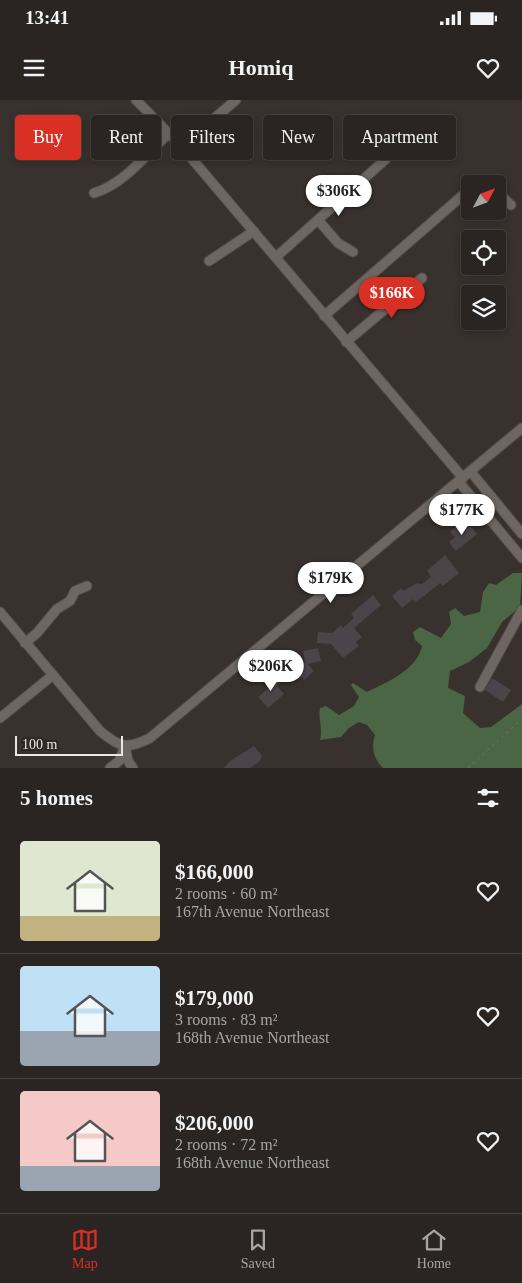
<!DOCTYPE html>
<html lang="en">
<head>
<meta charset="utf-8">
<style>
  :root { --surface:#2a2522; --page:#36312f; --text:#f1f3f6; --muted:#a5a5a5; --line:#464240; --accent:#d93025 }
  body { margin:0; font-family:Georgia,serif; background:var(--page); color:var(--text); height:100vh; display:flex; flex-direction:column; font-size:19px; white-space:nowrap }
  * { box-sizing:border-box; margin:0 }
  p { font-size:16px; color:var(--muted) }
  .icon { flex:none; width:28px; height:28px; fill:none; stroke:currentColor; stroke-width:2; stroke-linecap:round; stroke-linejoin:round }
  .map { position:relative; height:668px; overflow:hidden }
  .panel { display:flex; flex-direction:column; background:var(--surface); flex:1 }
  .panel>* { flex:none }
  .top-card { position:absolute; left:15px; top:15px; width:492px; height:45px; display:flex; gap:10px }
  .needle { width:32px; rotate:49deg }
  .fabs { position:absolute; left:461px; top:75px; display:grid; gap:10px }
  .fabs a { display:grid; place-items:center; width:45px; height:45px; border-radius:5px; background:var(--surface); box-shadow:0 2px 8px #0003,0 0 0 1px var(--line); font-size:25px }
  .scale { position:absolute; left:15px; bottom:12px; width:108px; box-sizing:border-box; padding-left:5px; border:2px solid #ebe6e4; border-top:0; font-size:14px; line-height:18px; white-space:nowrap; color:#ebe6e4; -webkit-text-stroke:4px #2e2724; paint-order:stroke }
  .price { position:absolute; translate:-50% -42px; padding:0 11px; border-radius:18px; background:#fff; color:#222; font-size:16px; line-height:32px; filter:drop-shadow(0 1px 2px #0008) }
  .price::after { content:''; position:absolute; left:50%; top:30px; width:15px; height:11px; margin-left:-8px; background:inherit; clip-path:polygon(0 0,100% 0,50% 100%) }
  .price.current { background:var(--accent); color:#fff }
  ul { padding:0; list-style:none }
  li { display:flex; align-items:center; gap:15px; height:125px; padding:0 20px }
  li+li { border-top:1px solid var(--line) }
  li span { display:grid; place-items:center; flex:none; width:140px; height:100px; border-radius:5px; color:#555 }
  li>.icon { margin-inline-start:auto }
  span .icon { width:60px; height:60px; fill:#fffc; stroke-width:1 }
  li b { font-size:21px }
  h2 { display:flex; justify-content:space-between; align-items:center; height:60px; padding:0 20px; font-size:21px }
  .tag { padding:0 18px; border-radius:5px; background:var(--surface); box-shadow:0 2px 8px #0003,0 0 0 1px var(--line); font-size:18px; line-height:45px }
  .tag.current { background:var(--accent); color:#fff }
  .status { display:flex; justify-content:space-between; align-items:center; height:35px; padding:0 25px; background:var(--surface); direction:ltr }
  .status svg { height:14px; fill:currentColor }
  header { display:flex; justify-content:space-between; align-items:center; height:65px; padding:0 20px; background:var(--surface); font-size:22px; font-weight:700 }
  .tab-bar { display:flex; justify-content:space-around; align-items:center; height:70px; border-top:1px solid var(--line); background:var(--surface); font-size:14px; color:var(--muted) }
  .tab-bar a { display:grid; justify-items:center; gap:2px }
  .tab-bar .current { color:var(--accent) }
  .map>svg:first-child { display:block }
</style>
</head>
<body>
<div class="status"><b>13:41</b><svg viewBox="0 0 49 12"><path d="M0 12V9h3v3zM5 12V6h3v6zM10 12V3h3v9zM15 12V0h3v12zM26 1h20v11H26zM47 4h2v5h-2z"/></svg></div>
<header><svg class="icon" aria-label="menu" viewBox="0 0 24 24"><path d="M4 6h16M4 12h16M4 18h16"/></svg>Homiq<svg class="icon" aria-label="heart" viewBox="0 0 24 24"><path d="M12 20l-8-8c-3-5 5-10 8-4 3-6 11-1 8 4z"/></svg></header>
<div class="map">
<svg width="522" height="668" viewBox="0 0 522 668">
  <rect width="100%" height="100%" fill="#38312e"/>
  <!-- forest -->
  <path fill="#4a6644" d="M513,473H522L520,507L502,522L487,548L469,562L450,571L448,588L465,596L463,613L480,628L491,627L522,604V668H383C373,658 371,648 375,635L367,625L359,622L349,628L341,637L320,640C323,629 318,620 320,608L326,606L339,615L354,606L359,597L351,585L353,583L367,592C387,582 417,570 422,546L415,540L413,532L420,527L441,538L451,524L449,512L455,508L464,516L480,512L483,492L489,483L496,485Z"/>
  <!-- building -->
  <g fill="#4b4448">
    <polygon points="467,422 477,434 456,451 449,442 455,437 450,432 460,423 463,426"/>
    <polygon points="445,455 459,473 443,486 440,483 424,496 415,502 413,499 402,508 392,496 401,488 403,491 417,483 422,484 431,477 427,471"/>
    <polygon points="373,495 381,505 354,528 362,537 356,542 359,546 343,558 331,544 317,543 318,532 332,533 341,525 343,528 354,518 351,514"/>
    <polygon points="318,548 321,561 308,564 314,571 304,580 302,577 299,579 293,572 305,562 303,551"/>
    <polygon points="273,575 280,583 277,586 284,594 268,608 258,597 269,588 265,582"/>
    <polygon points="492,578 511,590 503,602 485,590"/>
    <polygon points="254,646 262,656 259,662 250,668 224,668 230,661"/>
  </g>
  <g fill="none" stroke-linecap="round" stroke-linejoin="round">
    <defs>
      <g id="minor">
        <polyline points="136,0 181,46 463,378"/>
        <polyline points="181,46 236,0"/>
        <polyline points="476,84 480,80 487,84"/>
        <path d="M94,93C124,84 147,54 169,33"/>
        <polyline points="498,93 511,105"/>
        <polyline points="318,120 338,143 353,152"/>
        <polyline points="276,157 386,59"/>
        <polyline points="209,161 254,131"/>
        <polyline points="324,216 470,89"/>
        <polyline points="346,242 422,178"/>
        <polyline points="471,372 522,434"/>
        <polyline points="459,382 522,458"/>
        <path d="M0,512L100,631C119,647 127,650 150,638L522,328"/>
        <polyline points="25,543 37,533 57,509 70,501 75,491 87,486"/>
        <polyline points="480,587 522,510"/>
        <polyline points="0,618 53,575"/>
        <polyline points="125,646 128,661 133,668"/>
        <polyline points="110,668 119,661 125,646"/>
      </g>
    </defs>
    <!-- minor casing -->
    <use href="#minor" stroke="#554e4c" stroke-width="11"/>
    <!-- path -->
    <polyline stroke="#78726f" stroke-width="1" stroke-dasharray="2.5 4" stroke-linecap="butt" points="468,668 522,619"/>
    <!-- minor -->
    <use href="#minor" stroke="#6e6662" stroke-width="9"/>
  </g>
</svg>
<div class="fabs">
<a><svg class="needle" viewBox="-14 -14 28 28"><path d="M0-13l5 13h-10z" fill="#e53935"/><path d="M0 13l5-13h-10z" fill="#a5a5a5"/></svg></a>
<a><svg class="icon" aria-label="locate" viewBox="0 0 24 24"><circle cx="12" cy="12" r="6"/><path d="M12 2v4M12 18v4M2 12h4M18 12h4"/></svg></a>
<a><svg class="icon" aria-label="layers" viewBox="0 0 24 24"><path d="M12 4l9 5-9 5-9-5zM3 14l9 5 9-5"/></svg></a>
</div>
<div class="scale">100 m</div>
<b class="price" style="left:339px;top:117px">$306K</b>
<b class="price current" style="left:392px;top:219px">$166K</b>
<b class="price" style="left:462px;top:436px">$177K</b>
<b class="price" style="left:331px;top:504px">$179K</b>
<b class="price" style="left:271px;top:592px">$206K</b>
<div class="top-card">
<a class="tag current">Buy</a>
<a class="tag">Rent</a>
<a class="tag">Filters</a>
<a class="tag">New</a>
<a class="tag">Apartment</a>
</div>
</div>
<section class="panel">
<h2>5 homes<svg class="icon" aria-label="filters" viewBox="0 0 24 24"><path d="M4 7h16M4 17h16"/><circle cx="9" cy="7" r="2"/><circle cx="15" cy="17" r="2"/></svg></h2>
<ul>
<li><span style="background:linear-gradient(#dfe7d0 75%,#c2b280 0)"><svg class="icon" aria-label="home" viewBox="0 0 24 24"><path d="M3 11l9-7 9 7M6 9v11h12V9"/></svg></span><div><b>$166,000</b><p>2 rooms · 60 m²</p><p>167th Avenue Northeast</p></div><svg class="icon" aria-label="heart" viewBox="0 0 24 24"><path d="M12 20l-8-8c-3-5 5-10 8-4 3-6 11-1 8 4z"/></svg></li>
<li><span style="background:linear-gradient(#bfe0f5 65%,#9aa5b1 0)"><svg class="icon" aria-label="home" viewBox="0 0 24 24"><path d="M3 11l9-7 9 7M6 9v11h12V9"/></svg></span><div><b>$179,000</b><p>3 rooms · 83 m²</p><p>168th Avenue Northeast</p></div><svg class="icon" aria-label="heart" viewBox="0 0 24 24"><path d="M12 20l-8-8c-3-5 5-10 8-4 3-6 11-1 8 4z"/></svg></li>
<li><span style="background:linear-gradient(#f6c9c9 75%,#9aa5b1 0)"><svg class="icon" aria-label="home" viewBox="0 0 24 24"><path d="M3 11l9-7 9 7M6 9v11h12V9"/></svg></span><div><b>$206,000</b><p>2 rooms · 72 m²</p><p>168th Avenue Northeast</p></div><svg class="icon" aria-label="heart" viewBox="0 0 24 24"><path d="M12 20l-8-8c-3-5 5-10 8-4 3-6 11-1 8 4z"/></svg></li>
</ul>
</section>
<nav class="tab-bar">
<a class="current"><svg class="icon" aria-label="map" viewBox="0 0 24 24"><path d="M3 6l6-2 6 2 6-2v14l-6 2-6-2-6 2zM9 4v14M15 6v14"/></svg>Map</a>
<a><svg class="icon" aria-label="saved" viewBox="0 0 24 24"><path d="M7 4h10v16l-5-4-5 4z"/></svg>Saved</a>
<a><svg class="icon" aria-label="home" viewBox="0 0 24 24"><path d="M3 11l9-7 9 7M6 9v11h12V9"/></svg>Home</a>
</nav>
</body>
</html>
